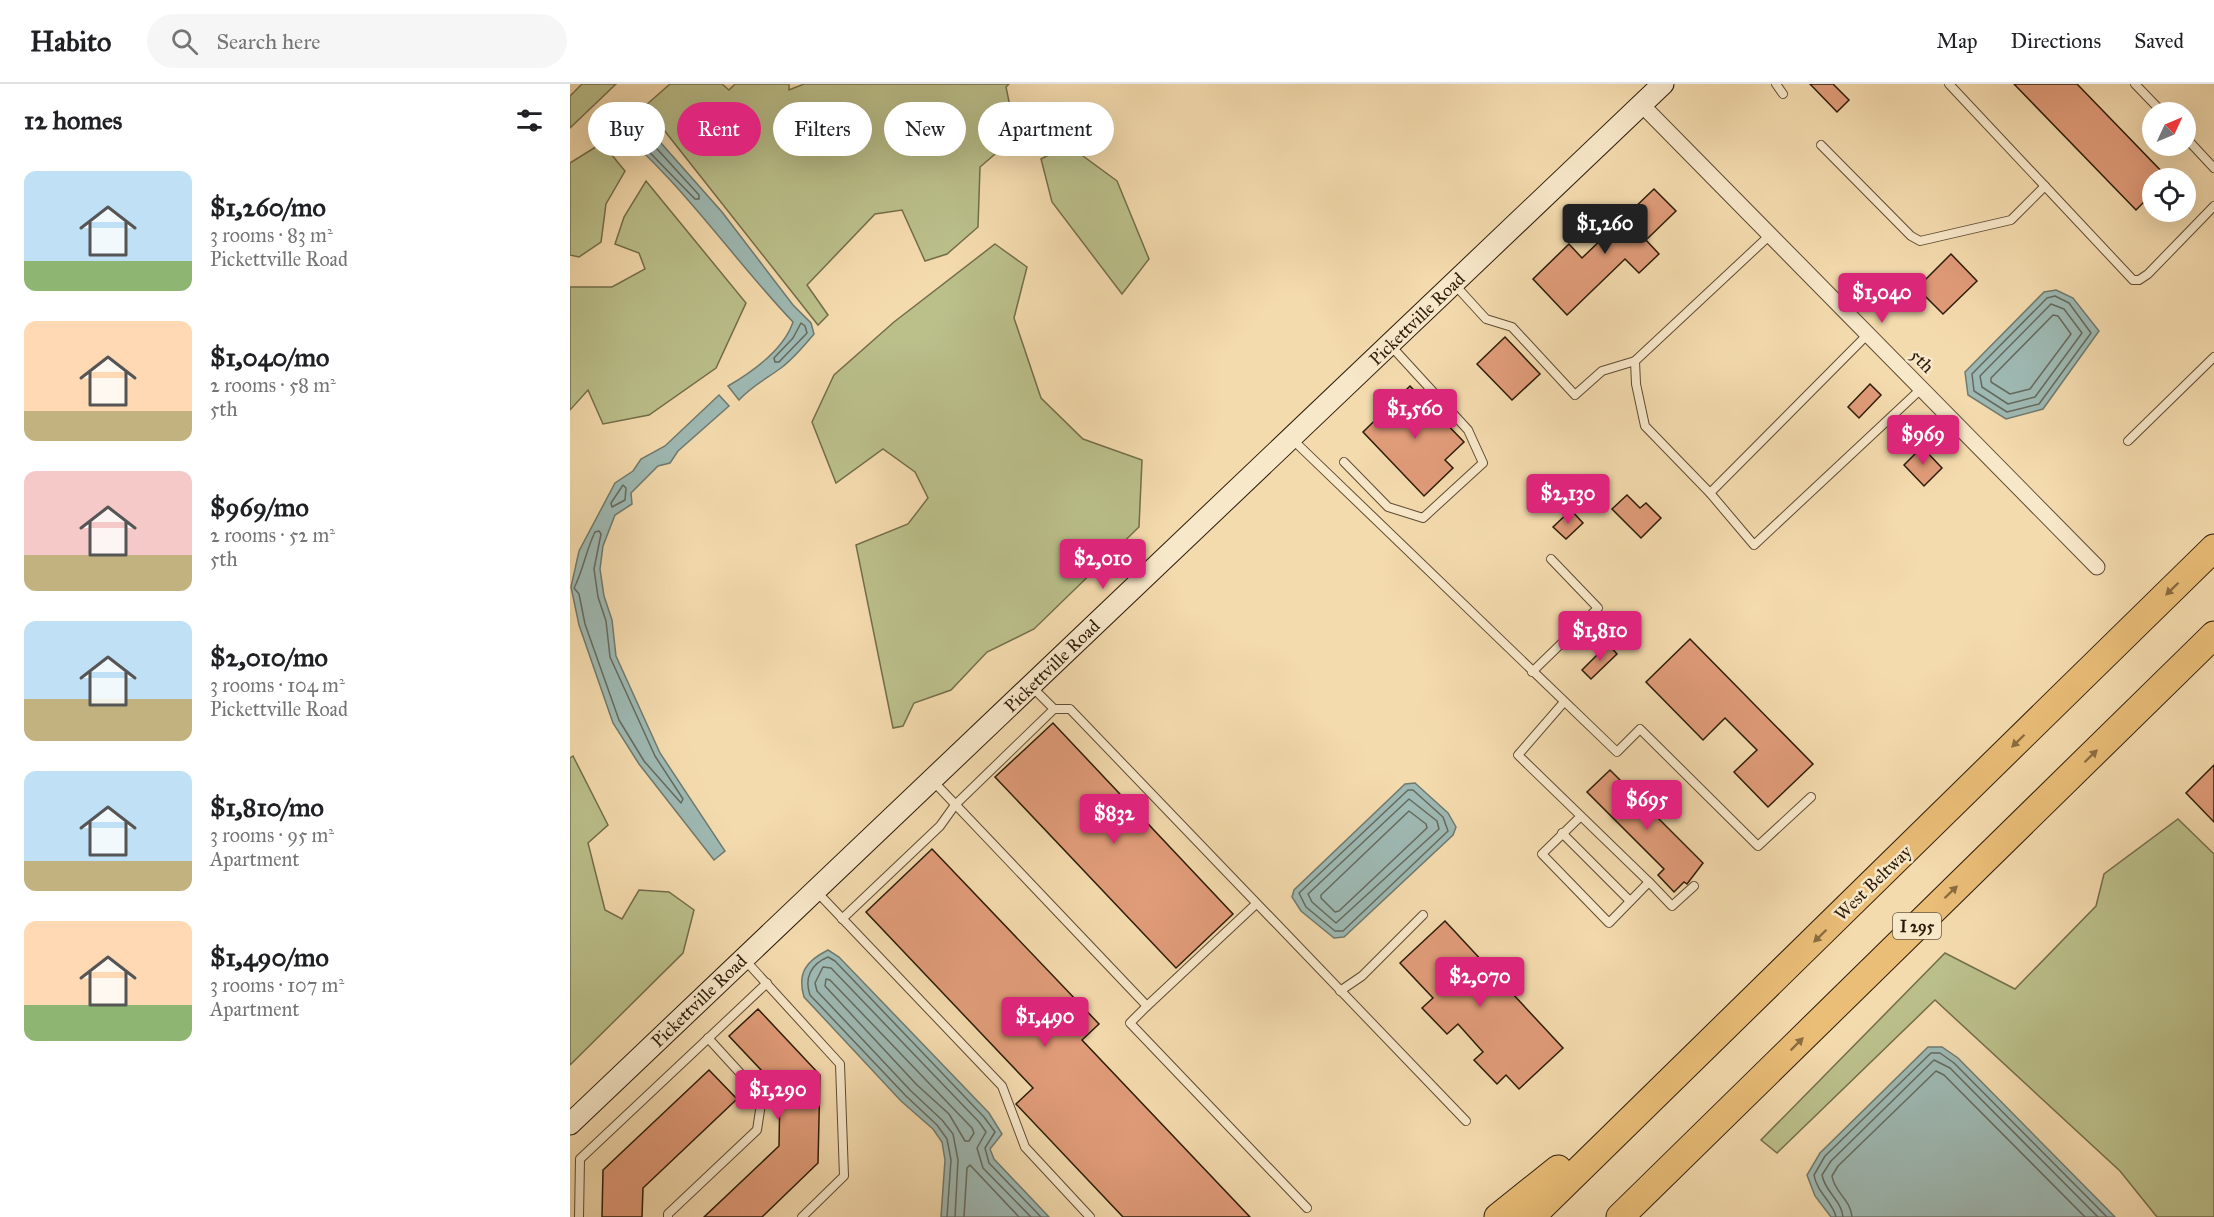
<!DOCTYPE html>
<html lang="en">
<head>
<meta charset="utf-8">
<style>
  :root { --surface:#fff; --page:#f6f6f6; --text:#202124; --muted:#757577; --line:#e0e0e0; --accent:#db2777 }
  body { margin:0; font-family:"IM FELL Great Primer",serif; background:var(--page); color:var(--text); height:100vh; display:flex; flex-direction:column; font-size:22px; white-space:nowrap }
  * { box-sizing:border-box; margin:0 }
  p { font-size:20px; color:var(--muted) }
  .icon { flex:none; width:33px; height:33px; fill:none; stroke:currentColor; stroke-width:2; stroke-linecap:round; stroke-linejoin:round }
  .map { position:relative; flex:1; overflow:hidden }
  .side { display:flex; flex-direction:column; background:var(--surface); width:570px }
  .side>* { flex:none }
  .top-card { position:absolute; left:18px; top:18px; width:570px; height:54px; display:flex; gap:12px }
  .needle { width:39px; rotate:46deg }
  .tools { position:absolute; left:1572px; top:18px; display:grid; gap:12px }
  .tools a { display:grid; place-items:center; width:54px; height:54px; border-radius:50%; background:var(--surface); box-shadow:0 6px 24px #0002; font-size:30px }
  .price { position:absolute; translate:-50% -51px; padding:0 14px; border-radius:6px; background:var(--accent); color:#fff; font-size:20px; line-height:39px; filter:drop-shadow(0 2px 3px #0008) }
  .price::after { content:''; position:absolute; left:50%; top:36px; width:18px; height:14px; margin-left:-9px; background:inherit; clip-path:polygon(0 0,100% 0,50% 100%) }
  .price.active { background:#222; color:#fff }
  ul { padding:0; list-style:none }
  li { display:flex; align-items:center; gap:18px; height:150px; padding:0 24px }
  li span { display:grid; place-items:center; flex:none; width:168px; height:120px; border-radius:12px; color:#555 }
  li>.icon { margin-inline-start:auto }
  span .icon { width:72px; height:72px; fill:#fffc; stroke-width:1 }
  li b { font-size:26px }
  h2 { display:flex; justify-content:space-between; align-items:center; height:72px; padding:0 24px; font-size:26px }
  .tag { padding:0 21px; border-radius:27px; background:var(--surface); box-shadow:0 6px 24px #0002; font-size:21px; line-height:54px }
  .tag.active { background:var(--accent); color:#fff }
  header { display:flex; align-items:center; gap:36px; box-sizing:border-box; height:84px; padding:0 30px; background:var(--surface); border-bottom:2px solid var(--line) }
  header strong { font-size:28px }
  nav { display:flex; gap:33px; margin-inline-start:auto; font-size:21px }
  .search { width:420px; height:54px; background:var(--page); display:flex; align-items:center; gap:15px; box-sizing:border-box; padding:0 21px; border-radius:33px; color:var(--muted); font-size:22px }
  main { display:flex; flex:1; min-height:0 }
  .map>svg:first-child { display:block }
</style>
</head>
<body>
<header>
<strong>Habito</strong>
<div class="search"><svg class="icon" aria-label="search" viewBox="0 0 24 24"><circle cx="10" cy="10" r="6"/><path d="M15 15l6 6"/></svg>Search here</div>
<nav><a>Map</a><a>Directions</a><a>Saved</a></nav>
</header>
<main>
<section class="side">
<h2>12 homes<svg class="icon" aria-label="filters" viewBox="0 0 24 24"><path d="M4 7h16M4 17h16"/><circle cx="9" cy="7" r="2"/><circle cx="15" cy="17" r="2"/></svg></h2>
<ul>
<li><span style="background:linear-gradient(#bfe0f5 75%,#8fb573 0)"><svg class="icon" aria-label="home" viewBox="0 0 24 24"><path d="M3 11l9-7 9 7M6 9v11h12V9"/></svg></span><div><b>$1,260/mo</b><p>3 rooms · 83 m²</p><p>Pickettville Road</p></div></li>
<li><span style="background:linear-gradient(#ffd9b3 75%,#c2b280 0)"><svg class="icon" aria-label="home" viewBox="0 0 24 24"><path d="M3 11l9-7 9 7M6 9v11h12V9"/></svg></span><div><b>$1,040/mo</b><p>2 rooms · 58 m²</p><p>5th</p></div></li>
<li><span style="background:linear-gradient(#f6c9c9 70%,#c2b280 0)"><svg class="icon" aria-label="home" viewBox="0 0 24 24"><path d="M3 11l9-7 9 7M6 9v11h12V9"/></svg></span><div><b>$969/mo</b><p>2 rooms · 52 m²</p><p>5th</p></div></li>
<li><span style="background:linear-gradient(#bfe0f5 65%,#c2b280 0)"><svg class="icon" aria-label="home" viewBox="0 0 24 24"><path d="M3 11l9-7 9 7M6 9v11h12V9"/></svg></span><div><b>$2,010/mo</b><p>3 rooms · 104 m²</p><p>Pickettville Road</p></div></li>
<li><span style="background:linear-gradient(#bfe0f5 75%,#c2b280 0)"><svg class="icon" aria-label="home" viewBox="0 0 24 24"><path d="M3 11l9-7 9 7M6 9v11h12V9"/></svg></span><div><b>$1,810/mo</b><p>3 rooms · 95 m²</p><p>Apartment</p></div></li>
<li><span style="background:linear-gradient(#ffd9b3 70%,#8fb573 0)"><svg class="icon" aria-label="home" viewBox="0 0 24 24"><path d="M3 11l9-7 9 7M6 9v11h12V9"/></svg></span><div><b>$1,490/mo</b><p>3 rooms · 107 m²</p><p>Apartment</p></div></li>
</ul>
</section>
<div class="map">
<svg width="1644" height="1133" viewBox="0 0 1644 1133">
  <rect width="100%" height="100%" fill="#f4dbae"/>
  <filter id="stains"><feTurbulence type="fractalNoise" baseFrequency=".00333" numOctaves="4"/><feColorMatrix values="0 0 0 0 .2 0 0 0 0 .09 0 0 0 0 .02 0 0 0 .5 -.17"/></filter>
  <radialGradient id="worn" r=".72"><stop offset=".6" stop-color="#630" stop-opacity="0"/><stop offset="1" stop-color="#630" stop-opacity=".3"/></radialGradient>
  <!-- green -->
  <g fill="#bbc08b" stroke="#746e4a" stroke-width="1.5">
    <polygon points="12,0 46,0 0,44 0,12"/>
    <polygon points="100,0 152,0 159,6 165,0 219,0 219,6 234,0 439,0 436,3 446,52 410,83 408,143 377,170 355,177 332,126 305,130 237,201 258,231 248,241 75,22"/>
    <polygon points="32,59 55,87 36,120 31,158 9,173 0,171 0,79"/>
    <polygon points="498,61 547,97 579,175 552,210 482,118 471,75"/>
    <polygon points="76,97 176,219 146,284 79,331 33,340 18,306 0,326 0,203 42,203 75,185 69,169 45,160 54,133"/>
    <polygon points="425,160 457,183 444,234 471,314 513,355 572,376 569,443 464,545 417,568 381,606 344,619 333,642 323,644 286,461 338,440 358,414 345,388 313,365 266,399 242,338 264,291 324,238"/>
    <polygon points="3,672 38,741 18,759 35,826 52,835 69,806 99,808 124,826 113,869 0,981 0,674"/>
    <polygon points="1608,735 1644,770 1644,1133 1587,1133 1550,1087 1365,916 1207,1069 1191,1056 1375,869 1445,905 1526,822 1534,790"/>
  </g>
  <!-- water -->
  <g fill="#9eb9b3" stroke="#707a6f" stroke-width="1.5">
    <path d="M60,24L152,128L223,221L241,239L244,250C234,262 223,275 211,284C196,295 182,302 169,316L158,302C182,288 214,265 223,238C161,173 109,94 39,38L47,29Z"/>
    <polygon points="1486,206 1503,214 1529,247 1473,325 1436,335 1398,311 1395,288 1474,208"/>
    <polygon points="149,311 159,322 108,367 100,379 88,382 61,409 62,420 45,431 33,462 30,485 34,512 42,536 46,572 90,669 155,767 144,776 69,680 43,639 9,541 1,503 9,467 45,399 63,387 71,375 95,362"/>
    <polygon points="845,699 878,729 886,743 883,751 774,853 764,854 731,827 722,813 724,806 835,700"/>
    <path d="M258,866L269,873L419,1029L432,1050L420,1065L424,1075L479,1133H371L375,1076L372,1058L363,1045L331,1017L234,913C227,889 236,877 258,866Z"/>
    <polygon points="1358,963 1372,963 1388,974 1545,1133 1261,1133 1245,1112 1237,1091 1250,1069"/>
  </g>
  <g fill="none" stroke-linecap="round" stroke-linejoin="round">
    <!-- shore -->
    <g stroke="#656a5e" stroke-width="1.5">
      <polygon points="57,32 129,111 129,115 125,115 50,38 50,34"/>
      <polygon points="1485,212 1499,219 1521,249 1469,320 1437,328 1404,307 1402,290 1477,214"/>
      <polygon points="1481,220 1494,225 1512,249 1465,313 1438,320 1412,303 1410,292"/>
      <polygon points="1483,231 1488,232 1501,250 1460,305 1440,310 1421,298 1421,294"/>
      <polygon points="231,239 235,242 237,249 209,278 205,278 204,274 223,254"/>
      <polygon points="53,401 56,404 55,416 42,423 41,419"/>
      <path d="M29,447L31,450L24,485L28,513L36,537L40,573L85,672L113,715L111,719L74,677L49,636L15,540L9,510L4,504C13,487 16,466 25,448Z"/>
      <polygon points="838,706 843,706 873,733 878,747 773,847 765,847 736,823 729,809"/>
      <polygon points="839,715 867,737 869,745 766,839 742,818 738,810"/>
      <polygon points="839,727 856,740 857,744 769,827 765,828 751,814 751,811"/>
      <polygon points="256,895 260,896 402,1044 404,1049 399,1057 395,1057 379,1030 347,1001 255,902"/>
      <path d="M377,1133L381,1076L377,1055L367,1041L336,1012L240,911C234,894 241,880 258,873L265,877L414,1033L425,1048L415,1064L419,1079L471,1133"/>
      <polyline points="385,1133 388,1076 383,1050 372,1036 341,1007 247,907 245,899 253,883 261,884 409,1038 416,1048 407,1064 413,1084 461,1133"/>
      <polyline points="394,1133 397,1084 400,1081 449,1133"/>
      <path d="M1266,1133C1263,1118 1247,1109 1244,1091L1255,1072L1361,969H1370L1384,979L1537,1133"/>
      <path d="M1273,1133C1272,1117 1255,1108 1252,1091L1261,1077L1364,976L1380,984L1528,1133"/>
      <path d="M1282,1133C1281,1116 1264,1108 1262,1092L1268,1082L1366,987L1374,991L1515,1133"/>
    </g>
  </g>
  <!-- building -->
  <g fill="#e19c79" stroke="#2c1b08" stroke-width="1.5">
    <polygon points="1240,0 1263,0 1279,16 1267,28"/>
    <polygon points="1444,0 1507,0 1598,94 1582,94 1582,110 1566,126"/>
    <polygon points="1084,105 1106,127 1076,156 1089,170 1069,189 1055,175 997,231 963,195 999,160 1012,174"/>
    <polygon points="1381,170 1407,197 1373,230 1347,204"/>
    <polygon points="935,253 970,290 942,316 907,280"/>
    <polygon points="1300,300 1311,311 1289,334 1278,323"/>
    <polygon points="840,302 894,358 875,376 883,384 854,412 793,348"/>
    <polygon points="1352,363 1372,384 1354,402 1334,381"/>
    <polygon points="1057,411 1070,424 1076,419 1091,434 1071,454 1042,425"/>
    <polygon points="1001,426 1013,439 996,455 983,443"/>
    <polygon points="1120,555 1243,680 1198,723 1164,688 1187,666 1155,634 1133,656 1076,598"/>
    <polygon points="1038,560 1047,570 1021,595 1012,586"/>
    <polygon points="483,639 663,830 606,884 425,693"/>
    <polygon points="1644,681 1644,738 1616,709"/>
    <polygon points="1040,686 1133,779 1117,800 1114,798 1104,808 1088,791 1094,785 1017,708"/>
    <polygon points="362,765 529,940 512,956 680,1133 553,1133 446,1020 463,1004 296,828"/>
    <polygon points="875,837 993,964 949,1005 936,991 927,1000 904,976 913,968 888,940 877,950 852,924 863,914 830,879"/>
    <polygon points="188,925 250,991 248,1079 192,1133 134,1133 209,1062 210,1006 159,952"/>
    <polygon points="139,986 167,1015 73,1104 72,1133 32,1133 33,1086"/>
  </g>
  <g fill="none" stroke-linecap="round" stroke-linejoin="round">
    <defs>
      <g id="lane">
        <polyline points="1206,0 1213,10"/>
        <polyline points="1379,0 1563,196 1569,196 1578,190 1644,122"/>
        <polyline points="1565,0 1592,28"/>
        <polyline points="1616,54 1644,84"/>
        <polyline points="1251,61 1341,152 1350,157 1441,136 1475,102"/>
        <polyline points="1200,151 1065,277 1066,300 1075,342 1140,409 1184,461 1352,304"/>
        <polyline points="885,201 916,235 942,243 1005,311 1032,287 1065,277"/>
        <polyline points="722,355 1047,668 1070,645 1188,762 1241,713"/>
        <polyline points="1558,357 1644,273"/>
        <polyline points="774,378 818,423 853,434 913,379 898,346 821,262"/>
        <polyline points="1140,409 1298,250"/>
        <polyline points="962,588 1028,524 981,475"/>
        <polyline points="462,603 484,625 500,625 896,1037"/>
        <polyline points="994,618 948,671 1079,798 1039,839 972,770 1011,732"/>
        <polyline points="363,697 577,922 560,939 737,1124"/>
        <polyline points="992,749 1060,817"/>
        <polyline points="1079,798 1102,822 1124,802"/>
        <polyline points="247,808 432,1002 455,1063 520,1133"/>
        <polyline points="272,835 370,742 385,721 484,625"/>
        <polyline points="175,876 270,980 274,1092 232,1133"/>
        <polyline points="770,907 792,892 853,831"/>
        <polyline points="577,922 686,820"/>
        <polyline points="9,1133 10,1075 197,899"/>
        <polyline points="98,1133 98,1130 187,1046 192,1013 138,954"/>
      </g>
      <polyline id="street" points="1072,21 1527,483"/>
      <polyline id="secondary" points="0,1040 1093,0"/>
      <g id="highway">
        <polyline points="928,1133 988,1085"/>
        <polyline points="961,1133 1644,464"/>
        <polyline points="1050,1133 1644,551"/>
      </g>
    </defs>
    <!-- lane casing -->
    <use href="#lane" stroke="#5e4b32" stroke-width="10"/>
    <!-- street casing -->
    <use href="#street" stroke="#5e4b32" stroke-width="17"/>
    <!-- secondary casing -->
    <use href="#secondary" stroke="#2c1b08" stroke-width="23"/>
    <!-- highway casing -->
    <use href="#highway" stroke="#2c1b08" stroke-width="29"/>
    <!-- lane -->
    <use href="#lane" stroke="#f8e8ca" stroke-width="8"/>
    <!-- street -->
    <use href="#street" stroke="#f8e8ca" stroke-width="15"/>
    <!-- secondary -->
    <use href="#secondary" stroke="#f8e8ca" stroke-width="21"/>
    <!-- highway -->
    <use href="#highway" stroke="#eabe77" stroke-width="27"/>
  </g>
  <!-- one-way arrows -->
  <defs><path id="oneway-solid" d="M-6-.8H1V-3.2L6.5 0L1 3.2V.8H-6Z" transform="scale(1.5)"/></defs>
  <g fill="#8b6c40">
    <use href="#oneway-solid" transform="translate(1602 505) rotate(136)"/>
    <use href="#oneway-solid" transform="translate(1448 657) rotate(136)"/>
    <use href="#oneway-solid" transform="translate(1521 672) rotate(-44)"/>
    <use href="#oneway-solid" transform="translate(1381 808) rotate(-44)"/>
    <use href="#oneway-solid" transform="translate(1250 852) rotate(136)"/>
    <use href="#oneway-solid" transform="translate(1227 960) rotate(-45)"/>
  </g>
  <g text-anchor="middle" stroke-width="5" stroke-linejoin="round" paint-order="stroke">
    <!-- shield labels -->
    <rect fill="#f8e8ca" stroke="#695842" stroke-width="1.5" x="1323" y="829" width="48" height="26" rx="4.5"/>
    <g font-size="16" font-weight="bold" fill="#2c1b08">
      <text x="1347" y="848">I 295</text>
    </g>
    <!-- street labels -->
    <g font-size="18" fill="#2c1b08" stroke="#f8e8ca">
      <text transform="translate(847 235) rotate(-44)" y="6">Pickettville Road</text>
      <text transform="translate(1352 277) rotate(45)" y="6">5th</text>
      <text transform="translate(482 582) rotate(-44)" y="6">Pickettville Road</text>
      <text transform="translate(1303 799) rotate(-44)" y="6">West Beltway</text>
      <text transform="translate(129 917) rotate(-44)" y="6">Pickettville Road</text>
    </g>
  </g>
  <rect width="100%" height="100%" filter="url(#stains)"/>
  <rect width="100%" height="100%" fill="url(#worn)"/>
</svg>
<div class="tools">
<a><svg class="needle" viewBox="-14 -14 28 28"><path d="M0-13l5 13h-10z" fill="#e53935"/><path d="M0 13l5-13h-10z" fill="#757577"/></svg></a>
<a><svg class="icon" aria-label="locate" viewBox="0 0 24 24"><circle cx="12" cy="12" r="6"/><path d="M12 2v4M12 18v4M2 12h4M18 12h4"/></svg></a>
</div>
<b class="price active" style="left:1035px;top:171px">$1,260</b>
<b class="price" style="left:1312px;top:240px">$1,040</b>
<b class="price" style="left:845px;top:356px">$1,560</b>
<b class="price" style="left:1353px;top:382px">$969</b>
<b class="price" style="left:998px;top:441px">$2,130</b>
<b class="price" style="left:533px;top:506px">$2,010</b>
<b class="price" style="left:1030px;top:578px">$1,810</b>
<b class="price" style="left:1077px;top:747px">$695</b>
<b class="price" style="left:544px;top:761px">$832</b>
<b class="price" style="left:910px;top:924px">$2,070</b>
<b class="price" style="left:475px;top:964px">$1,490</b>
<b class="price" style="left:208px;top:1037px">$1,290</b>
<div class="top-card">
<a class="tag">Buy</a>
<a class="tag active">Rent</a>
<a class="tag">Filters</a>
<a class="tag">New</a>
<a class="tag">Apartment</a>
</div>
</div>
</main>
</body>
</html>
